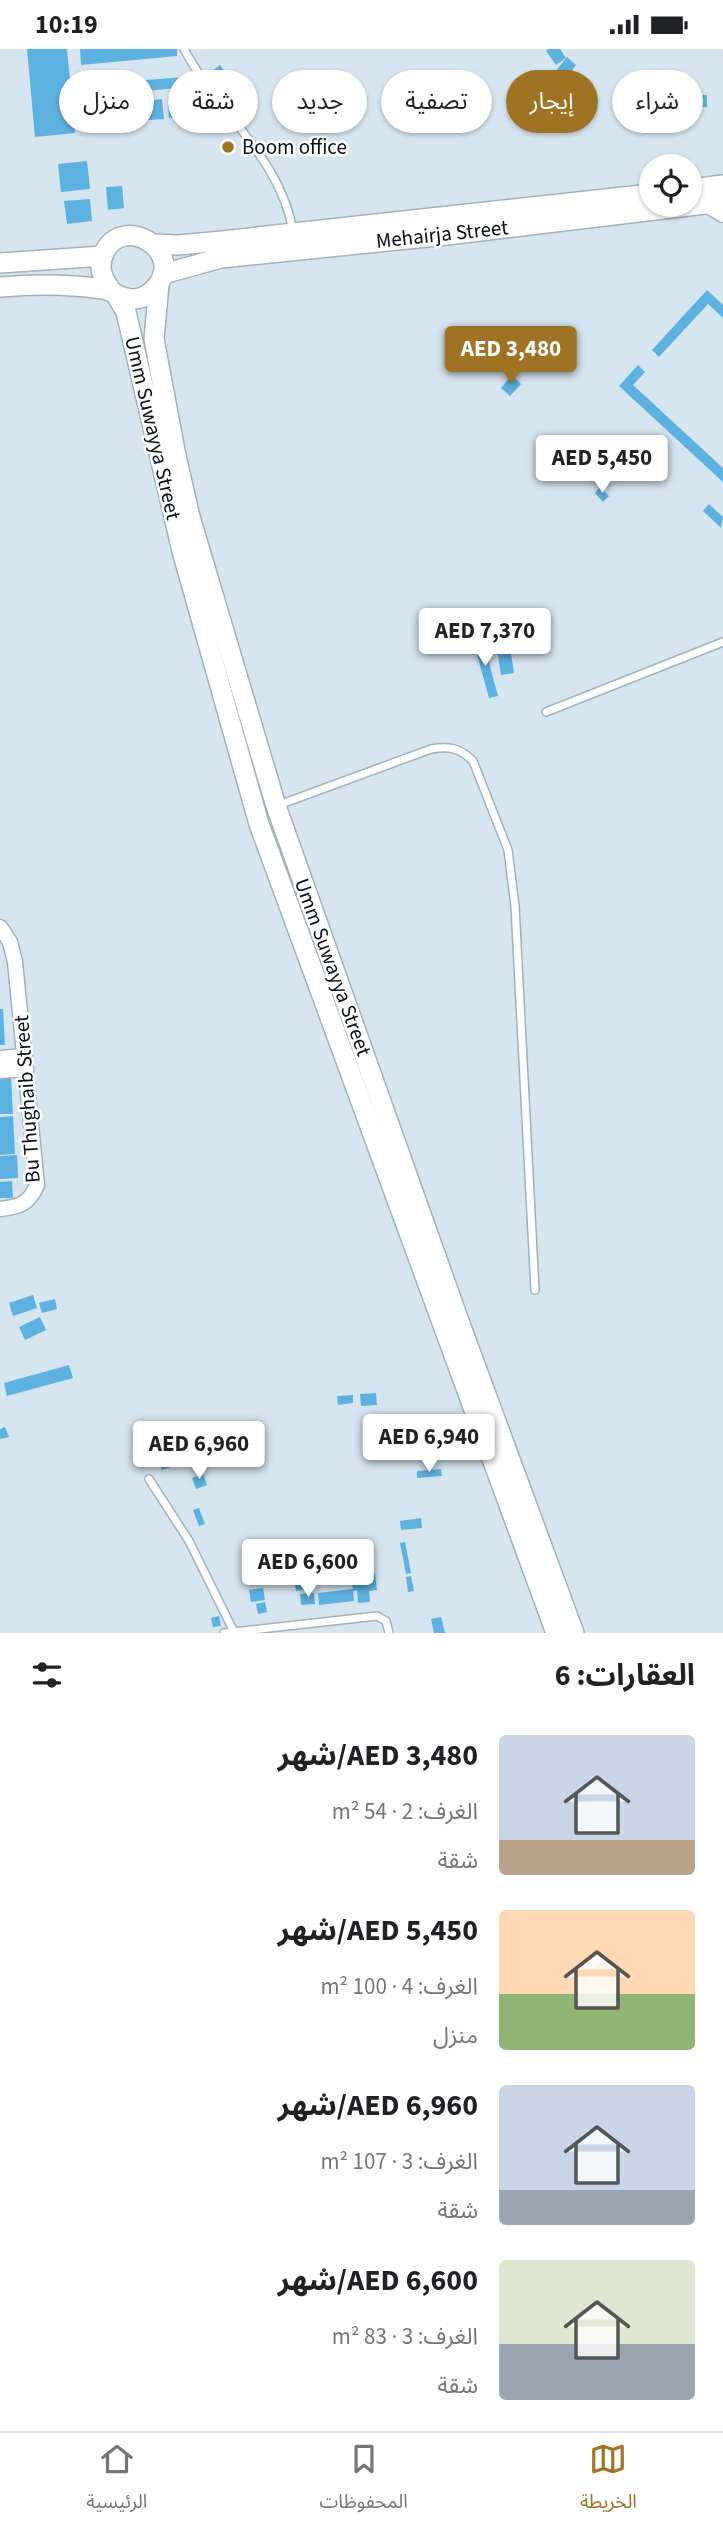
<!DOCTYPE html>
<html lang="ar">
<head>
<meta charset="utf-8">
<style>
  :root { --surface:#fff; --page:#f6f6f6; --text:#202124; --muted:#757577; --line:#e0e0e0; --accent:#a07224 }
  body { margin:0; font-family:"Source Sans 3","Noto Sans Arabic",sans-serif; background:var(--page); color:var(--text); direction:rtl; height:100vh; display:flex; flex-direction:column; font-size:26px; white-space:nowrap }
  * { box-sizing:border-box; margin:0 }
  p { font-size:23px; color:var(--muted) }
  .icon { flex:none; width:38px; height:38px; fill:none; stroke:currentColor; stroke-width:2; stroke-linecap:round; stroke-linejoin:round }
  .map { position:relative; height:1584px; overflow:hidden; direction:ltr }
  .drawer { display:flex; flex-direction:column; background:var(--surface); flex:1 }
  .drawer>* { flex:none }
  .hud { position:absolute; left:21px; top:21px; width:682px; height:63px; direction:rtl; display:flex; gap:14px }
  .controls { position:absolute; left:639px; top:105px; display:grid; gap:14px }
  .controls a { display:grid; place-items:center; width:63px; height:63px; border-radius:50%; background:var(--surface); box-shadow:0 2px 5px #0004; font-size:35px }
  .price { position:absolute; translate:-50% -60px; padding:0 16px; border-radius:7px; background:#fff; color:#222; font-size:23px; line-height:46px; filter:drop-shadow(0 2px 4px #0008) }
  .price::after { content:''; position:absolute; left:50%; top:42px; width:21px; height:16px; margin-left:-10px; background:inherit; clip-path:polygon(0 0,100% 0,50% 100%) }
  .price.on { background:var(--accent); color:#fff }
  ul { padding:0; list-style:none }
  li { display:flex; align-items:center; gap:21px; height:175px; padding:0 28px }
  li span { display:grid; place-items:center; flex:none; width:196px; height:140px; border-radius:7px; color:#555 }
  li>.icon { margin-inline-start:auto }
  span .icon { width:84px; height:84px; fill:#fffc; stroke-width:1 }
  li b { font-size:30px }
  h2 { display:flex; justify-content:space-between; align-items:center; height:84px; padding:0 28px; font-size:30px }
  .tag { padding:0 24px; border-radius:32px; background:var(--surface); box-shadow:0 2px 5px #0004; font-size:24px; line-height:63px }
  .tag.on { background:var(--accent); color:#fff }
  .status { display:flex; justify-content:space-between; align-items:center; height:49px; padding:0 35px; background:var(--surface); direction:ltr }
  .status svg { height:19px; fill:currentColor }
  .menu { display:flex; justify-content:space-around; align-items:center; height:98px; border-top:2px solid var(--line); background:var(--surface); font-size:19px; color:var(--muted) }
  .menu a { display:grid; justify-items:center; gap:4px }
  .menu .on { color:var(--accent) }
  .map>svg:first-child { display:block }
</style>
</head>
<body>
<div class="status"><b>10:19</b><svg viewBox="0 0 49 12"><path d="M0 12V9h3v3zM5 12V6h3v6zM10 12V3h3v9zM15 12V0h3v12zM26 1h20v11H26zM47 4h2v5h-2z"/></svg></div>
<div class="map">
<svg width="723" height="1584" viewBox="0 0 723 1584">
  <rect width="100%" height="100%" fill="#d6e6f1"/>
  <!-- building -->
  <g fill="#5cb1e1">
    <polygon points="27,0 67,0 75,84 35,88"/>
    <polygon points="80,0 177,0 177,7 81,16"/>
    <polygon points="548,0 560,0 566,9 556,16 546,2"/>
    <polygon points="567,8 576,16 570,24 585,36 580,43 555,23"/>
    <polygon points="220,16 233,34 218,45 205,27"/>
    <polygon points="186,28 187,38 146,42 145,31"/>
    <polygon points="140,32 141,43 101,47 100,35"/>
    <polygon points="685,45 707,46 707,58 685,57"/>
    <polygon points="198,48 200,66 169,69 168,50"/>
    <polygon points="162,50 164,70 133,72 131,54"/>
    <polygon points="127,55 129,74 103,76 101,57"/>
    <polygon points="87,112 90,140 61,143 58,115"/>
    <polygon points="122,137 124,159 108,161 106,138"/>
    <polygon points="90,150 92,172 67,175 64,152"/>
    <polygon points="707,241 723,256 723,269 708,255 659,308 652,301"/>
    <polygon points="638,316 645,323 633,336 723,419 723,433 619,337"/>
    <polygon points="512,326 521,335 510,347 501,339"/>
    <polygon points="600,438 609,447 603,453 595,444"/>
    <polygon points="709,455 723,468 721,479 703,462"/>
    <polygon points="482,588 498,647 489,649 473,591"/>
    <polygon points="510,598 514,624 501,626 497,600"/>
    <polygon points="0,960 3,960 5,996 0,996"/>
    <polygon points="11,1028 13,1065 0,1065 0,1029"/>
    <polygon points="13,1067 15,1105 0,1106 0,1068"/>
    <polygon points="17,1106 18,1129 0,1130 0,1107"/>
    <polygon points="12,1132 13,1149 0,1149 0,1133"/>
    <polygon points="33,1246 37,1259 13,1267 9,1254"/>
    <polygon points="55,1250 57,1260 42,1264 39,1254"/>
    <polygon points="40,1268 46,1281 25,1291 19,1278"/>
    <polygon points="69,1316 73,1329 7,1347 4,1334"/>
    <polygon points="376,1344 377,1356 361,1357 360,1345"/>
    <polygon points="353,1346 353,1354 338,1356 337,1347"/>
    <polygon points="433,1370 434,1378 411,1380 410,1372"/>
    <polygon points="5,1378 9,1388 0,1390 0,1380"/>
    <polygon points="177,1405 180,1415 162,1421 159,1411"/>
    <polygon points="441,1420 442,1427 417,1429 417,1422"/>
    <polygon points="203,1425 207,1436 196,1440 192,1429"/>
    <polygon points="199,1459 205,1475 199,1477 193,1461"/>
    <polygon points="421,1469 422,1479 401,1481 400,1472"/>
    <polygon points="405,1493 411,1524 406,1525 400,1494"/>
    <rect x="277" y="1503" width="13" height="6"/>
    <polygon points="362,1511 363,1526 375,1524 377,1541 369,1542 370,1553 358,1554 357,1541 353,1542 351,1522 354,1522 353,1512"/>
    <polygon points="347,1515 348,1526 314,1530 313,1518"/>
    <polygon points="411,1527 414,1542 408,1543 406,1528"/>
    <polygon points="310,1529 311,1540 296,1542 294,1531"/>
    <polygon points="263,1539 265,1551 251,1553 249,1541"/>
    <polygon points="353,1540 354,1552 319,1556 318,1544"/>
    <polygon points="314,1544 315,1555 301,1556 300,1545"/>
    <polygon points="265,1553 267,1563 258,1565 256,1555"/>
    <polygon points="219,1567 221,1577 213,1578 211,1569"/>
    <polygon points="441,1568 445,1584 434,1584 431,1570"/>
  </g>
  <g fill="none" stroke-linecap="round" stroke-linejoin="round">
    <defs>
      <g id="lane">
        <path d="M184,0C217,62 282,111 293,183"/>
        <polyline points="546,663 723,593"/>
        <path d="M276,757L431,700C450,697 460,699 473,712L508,801L515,857L535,1241"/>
        <polyline points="149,1430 189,1492 233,1581"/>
        <polyline points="224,1584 377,1567 386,1572 389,1584"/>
      </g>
      <g id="street">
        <polyline points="704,155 723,166"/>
        <path d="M0,878L10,893L15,913L37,1136C29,1155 19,1158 0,1160"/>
        <polyline points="0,1009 25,1007"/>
        <polyline points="0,1022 26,1020"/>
      </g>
      <g id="secondary">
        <polyline points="690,140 723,136"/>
        <polyline points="154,195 178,196 212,193 651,145"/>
        <polyline points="0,214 103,207"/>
        <polyline points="163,225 221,209 447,186 723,153"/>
        <polyline points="159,235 154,290 176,407 190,468 276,757 460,1275 574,1584"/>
        <path d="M0,238C35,235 68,235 103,240C113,242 121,250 133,250C142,250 150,245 156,238C187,202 121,162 103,206C98,219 103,231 111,241"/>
        <polyline points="116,246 126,263 182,502 259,775 556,1584"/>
      </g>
    </defs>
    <!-- lane casing -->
    <use href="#lane" stroke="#a1b1bb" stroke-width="10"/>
    <!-- street casing -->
    <use href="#street" stroke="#a1b1bb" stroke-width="17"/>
    <!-- secondary casing -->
    <use href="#secondary" stroke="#a1b1bb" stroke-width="22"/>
    <!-- lane -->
    <use href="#lane" stroke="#fff" stroke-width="7"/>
    <!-- street -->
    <use href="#street" stroke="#fff" stroke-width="14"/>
    <!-- secondary -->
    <use href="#secondary" stroke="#fff" stroke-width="19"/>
  </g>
  <!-- markers -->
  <circle fill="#a07224" stroke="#fff" stroke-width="2.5" cx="228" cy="98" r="7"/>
  <g text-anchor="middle" stroke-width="5" stroke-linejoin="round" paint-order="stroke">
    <!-- poi labels -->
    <g font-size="21" fill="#080d10" stroke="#fff" text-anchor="start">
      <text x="242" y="105">Boom office</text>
    </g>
    <!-- street labels -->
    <g font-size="21" fill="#080d10" stroke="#fff">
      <text transform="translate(442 185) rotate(-6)" y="7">Mehairja Street</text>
      <text transform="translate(153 379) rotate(77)" y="7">Umm Suwayya Street</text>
      <text transform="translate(333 918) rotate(70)" y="7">Umm Suwayya Street</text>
      <text transform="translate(27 1050) rotate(-94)" y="7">Bu Thughaib Street</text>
    </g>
  </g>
</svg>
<div class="controls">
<a><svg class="icon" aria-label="locate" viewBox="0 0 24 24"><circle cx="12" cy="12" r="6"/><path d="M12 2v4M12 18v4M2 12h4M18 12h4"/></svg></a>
</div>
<b class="price on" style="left:511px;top:337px">AED 3,480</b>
<b class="price" style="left:602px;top:446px">AED 5,450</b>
<b class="price" style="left:485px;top:619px">AED 7,370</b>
<b class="price" style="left:429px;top:1425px">AED 6,940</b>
<b class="price" style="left:199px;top:1432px">AED 6,960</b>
<b class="price" style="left:308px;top:1550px">AED 6,600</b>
<div class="hud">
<a class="tag">شراء</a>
<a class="tag on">إيجار</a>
<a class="tag">تصفية</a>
<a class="tag">جديد</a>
<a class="tag">شقة</a>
<a class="tag">منزل</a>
</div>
</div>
<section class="drawer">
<h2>العقارات: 6<svg class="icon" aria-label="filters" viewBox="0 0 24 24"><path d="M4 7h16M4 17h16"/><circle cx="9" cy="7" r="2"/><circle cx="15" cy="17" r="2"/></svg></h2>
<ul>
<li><span style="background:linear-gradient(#c9d6e8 75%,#b9a48a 0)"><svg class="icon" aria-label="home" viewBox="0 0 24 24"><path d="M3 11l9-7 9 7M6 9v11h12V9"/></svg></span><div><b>AED 3,480/شهر</b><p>الغرف: 2 · 54 m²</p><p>شقة</p></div></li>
<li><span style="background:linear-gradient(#ffd9b3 60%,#8fb573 0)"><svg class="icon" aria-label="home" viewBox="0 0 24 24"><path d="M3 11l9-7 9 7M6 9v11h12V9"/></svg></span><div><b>AED 5,450/شهر</b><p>الغرف: 4 · 100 m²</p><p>منزل</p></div></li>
<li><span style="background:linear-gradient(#c9d6e8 75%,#9aa5b1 0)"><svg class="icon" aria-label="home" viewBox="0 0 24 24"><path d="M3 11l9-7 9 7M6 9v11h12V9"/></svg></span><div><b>AED 6,960/شهر</b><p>الغرف: 3 · 107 m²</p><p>شقة</p></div></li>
<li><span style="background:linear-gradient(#dfe7d0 60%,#9aa5b1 0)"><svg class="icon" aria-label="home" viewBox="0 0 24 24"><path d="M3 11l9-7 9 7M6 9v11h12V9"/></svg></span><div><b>AED 6,600/شهر</b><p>الغرف: 3 · 83 m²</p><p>شقة</p></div></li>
</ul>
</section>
<nav class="menu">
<a class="on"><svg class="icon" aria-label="map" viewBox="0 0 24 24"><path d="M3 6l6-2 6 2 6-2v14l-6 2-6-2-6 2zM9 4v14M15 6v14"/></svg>الخريطة</a>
<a><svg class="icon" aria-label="saved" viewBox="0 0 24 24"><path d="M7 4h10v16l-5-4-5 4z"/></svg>المحفوظات</a>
<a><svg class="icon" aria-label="home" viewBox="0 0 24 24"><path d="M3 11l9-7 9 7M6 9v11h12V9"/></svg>الرئيسية</a>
</nav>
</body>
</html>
